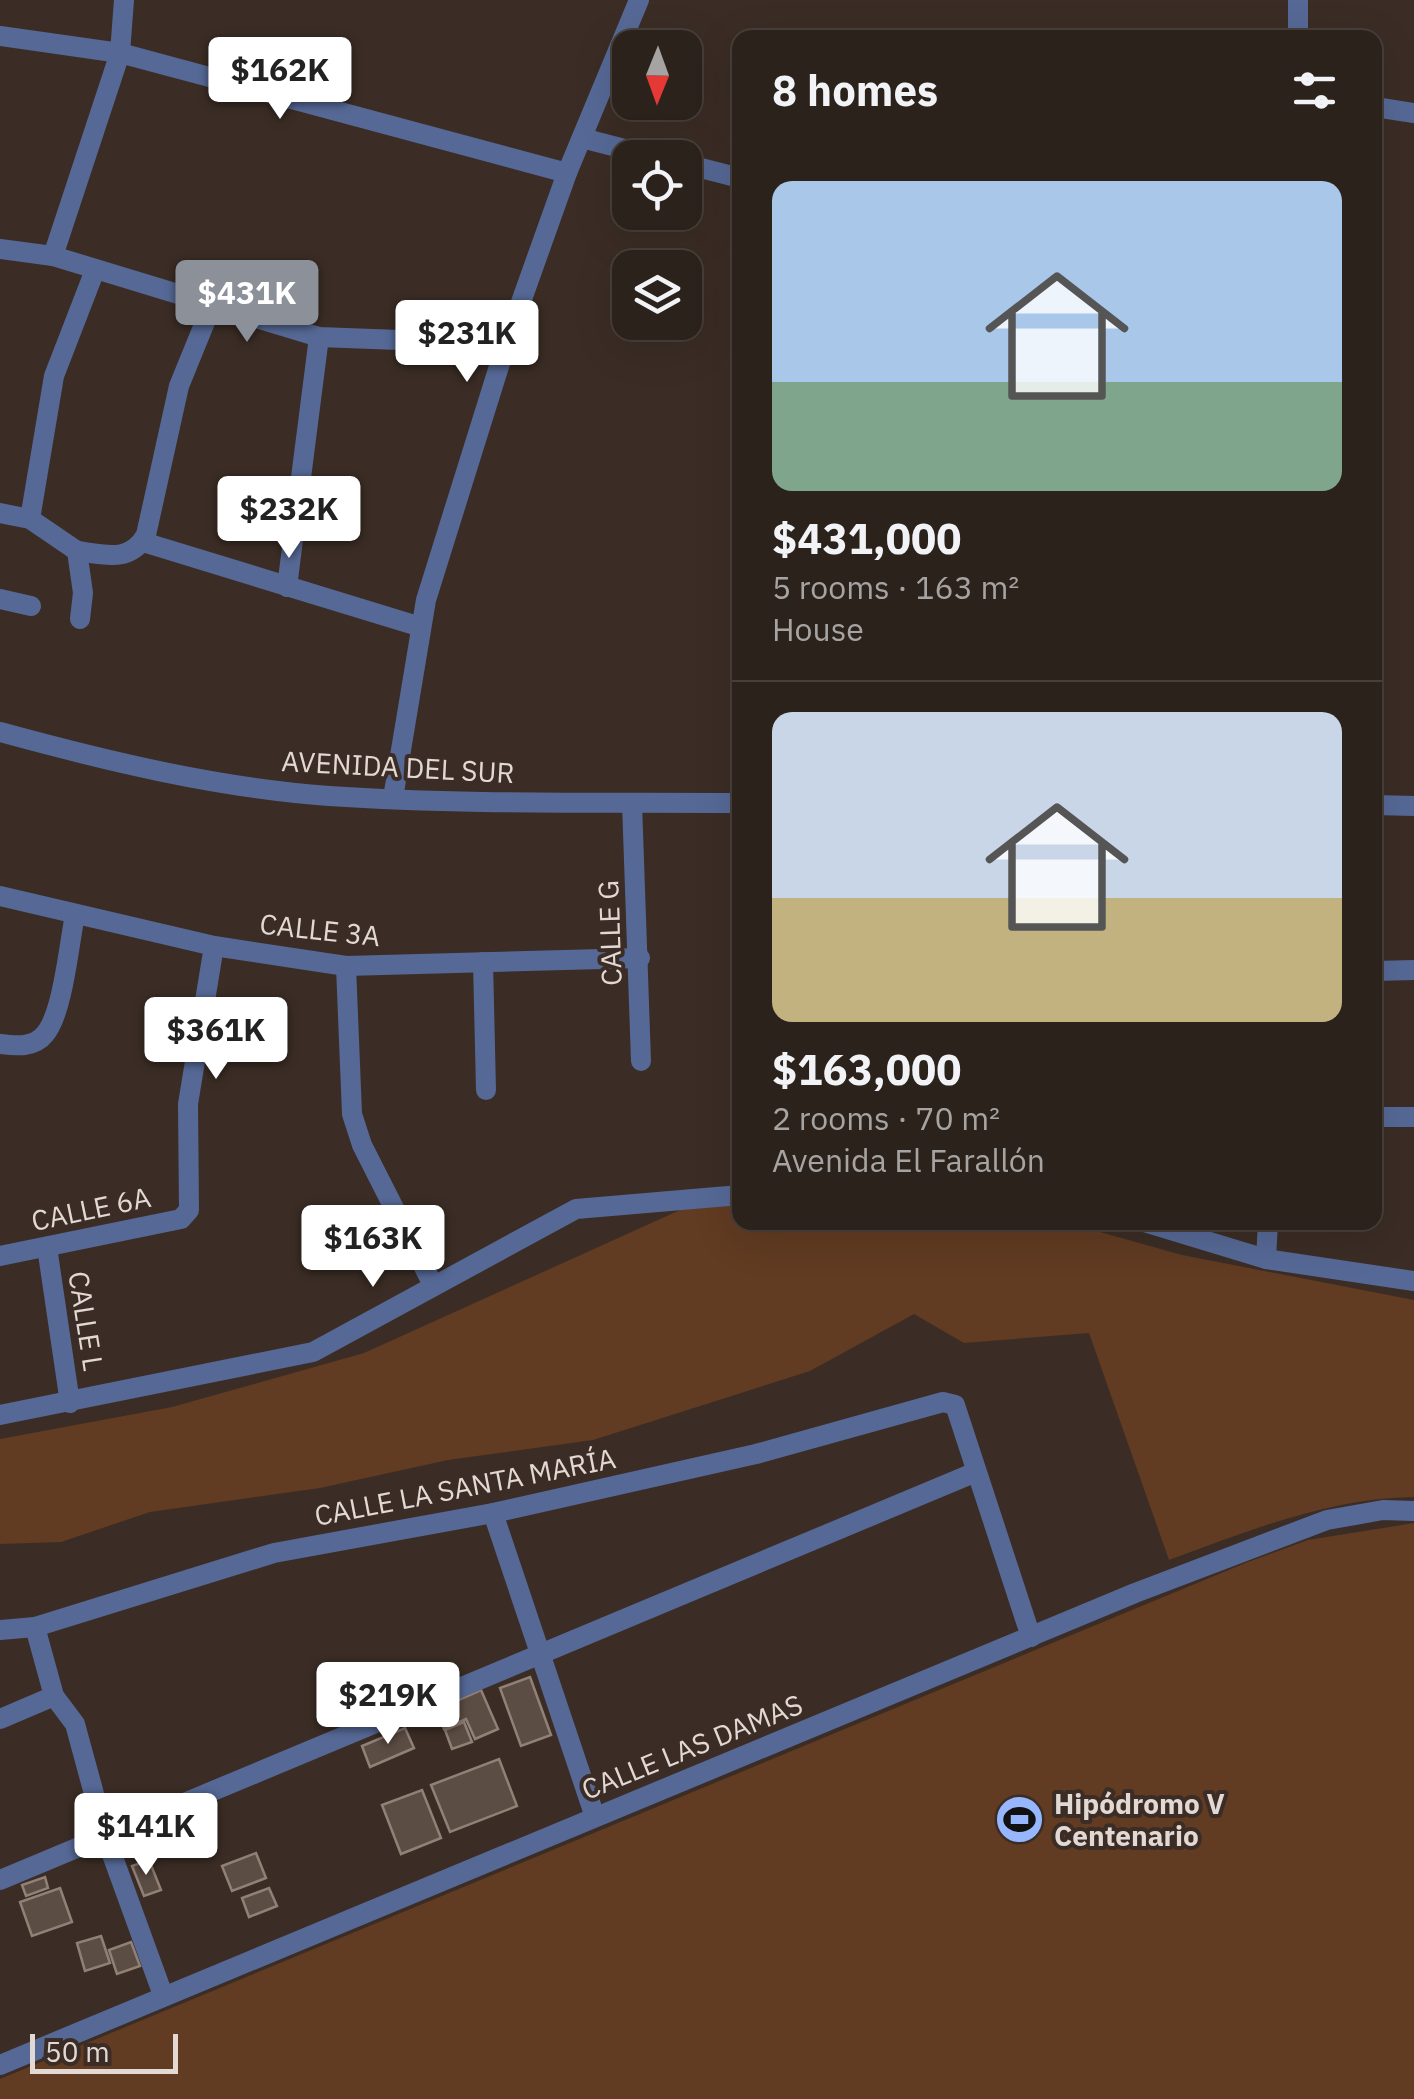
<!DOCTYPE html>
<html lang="en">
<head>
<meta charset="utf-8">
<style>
  :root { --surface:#2c221c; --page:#382f29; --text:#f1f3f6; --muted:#a6a4a3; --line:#483f3b; --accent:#8c9099 }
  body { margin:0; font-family:"IBM Plex Sans",sans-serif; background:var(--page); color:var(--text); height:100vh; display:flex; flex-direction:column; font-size:38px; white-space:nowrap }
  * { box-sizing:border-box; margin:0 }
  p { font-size:32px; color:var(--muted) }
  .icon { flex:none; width:55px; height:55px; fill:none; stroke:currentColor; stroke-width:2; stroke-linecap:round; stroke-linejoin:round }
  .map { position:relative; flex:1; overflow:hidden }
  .drawer { position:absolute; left:732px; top:30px; width:650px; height:1200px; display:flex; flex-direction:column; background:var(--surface); border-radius:20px; box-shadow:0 10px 40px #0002,0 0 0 2px var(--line) }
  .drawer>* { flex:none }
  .needle { width:65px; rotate:181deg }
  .controls { position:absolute; left:612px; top:30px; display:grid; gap:20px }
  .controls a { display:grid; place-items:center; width:90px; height:90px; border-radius:20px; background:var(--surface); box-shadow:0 10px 40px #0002,0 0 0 2px var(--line); font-size:50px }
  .scale { position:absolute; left:30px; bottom:25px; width:148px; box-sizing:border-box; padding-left:10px; border:5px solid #e3d9d4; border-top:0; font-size:28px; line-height:35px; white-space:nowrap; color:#e3d9d4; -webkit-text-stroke:8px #3b2d25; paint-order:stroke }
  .price { position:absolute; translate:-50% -85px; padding:0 22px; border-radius:10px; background:#fff; color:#222; font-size:32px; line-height:65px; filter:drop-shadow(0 2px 5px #0008) }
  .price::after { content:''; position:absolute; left:50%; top:60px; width:30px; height:22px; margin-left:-15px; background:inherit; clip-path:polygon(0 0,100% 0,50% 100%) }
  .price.active { background:var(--accent); color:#fff }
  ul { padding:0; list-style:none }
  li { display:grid; align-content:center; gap:20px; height:530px; padding:0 40px }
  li+li { border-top:2px solid var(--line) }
  li span { display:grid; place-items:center; height:310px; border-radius:20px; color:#555 }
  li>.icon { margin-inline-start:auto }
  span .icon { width:180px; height:180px; fill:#fffc; stroke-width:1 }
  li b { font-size:42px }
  h2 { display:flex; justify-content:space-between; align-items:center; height:120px; padding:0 40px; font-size:42px }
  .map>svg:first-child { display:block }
</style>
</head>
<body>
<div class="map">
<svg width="1414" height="2099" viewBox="0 0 1414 2099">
  <rect width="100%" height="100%" fill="#3b2d25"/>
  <!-- green -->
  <g fill="#613b22">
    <path d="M740,1195V1222L1068,1223L1182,1255L1414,1300V1497C1329,1498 1248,1531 1169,1560L1089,1333L964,1343L914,1314L810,1371L593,1440L448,1460L320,1488L150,1512L61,1542L0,1544V1439L172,1407L364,1353L711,1196Z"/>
    <polygon points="1414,1523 1414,2099 0,2099 0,2079 1248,1562 1308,1540"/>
  </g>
  <!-- building -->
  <g fill="#5c4d44" stroke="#918076" stroke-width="2.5">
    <polygon points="530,1677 551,1735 521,1746 500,1688"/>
    <polygon points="481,1690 498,1729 475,1739 466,1719 444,1729 436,1710"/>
    <polygon points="464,1722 472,1742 452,1749 445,1730"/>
    <polygon points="405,1728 414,1748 370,1767 362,1746"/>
    <polygon points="499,1759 517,1806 450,1832 431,1785"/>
    <polygon points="422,1790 441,1838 401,1854 382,1805"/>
    <polygon points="256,1853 266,1878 232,1891 222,1866"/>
    <polygon points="149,1860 161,1890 144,1896 132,1866"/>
    <polygon points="45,1877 48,1888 26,1896 22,1885"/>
    <polygon points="60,1888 72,1922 32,1936 20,1902"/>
    <polygon points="269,1888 277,1906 249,1917 242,1898"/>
    <polygon points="101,1936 110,1963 85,1971 77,1943"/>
    <polygon points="131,1942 140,1966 117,1974 109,1950"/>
  </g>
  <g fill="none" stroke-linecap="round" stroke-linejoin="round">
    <!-- minor -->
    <g stroke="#566996" stroke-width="20">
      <polyline points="1298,0 1298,38"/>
      <polyline points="0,36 120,53 567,173"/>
      <polyline points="1375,107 1414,113"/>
      <polyline points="582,138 659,158"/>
      <polyline points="685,164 740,178"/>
      <polyline points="0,249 53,256 319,337 506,344"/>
      <polyline points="53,256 120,53 124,0"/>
      <polyline points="0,513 30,519 77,551 83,593 80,619"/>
      <polyline points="30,519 54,376 95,270"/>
      <polyline points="143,542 421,627"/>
      <path d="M77,551C105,555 130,563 146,535L179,386L212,305"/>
      <polyline points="287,587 319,337"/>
      <polyline points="0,599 31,606"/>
      <path d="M0,732C106,761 218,788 329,796C465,805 603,802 740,803"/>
      <polyline points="393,798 426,600 506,344 567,173 639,0"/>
      <polyline points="632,803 641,1061"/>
      <polyline points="1375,805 1414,806"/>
      <polyline points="0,896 214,946 346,966 640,958"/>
      <polyline points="483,962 486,1090"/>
      <polyline points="346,966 352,1114 362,1145 432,1283"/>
      <polyline points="1375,971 1414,970"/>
      <path d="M0,1044C16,1046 34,1048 45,1034C63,1013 69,944 75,915"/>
      <polyline points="1375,1117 1414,1117"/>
      <polyline points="1144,1222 1266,1259 1414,1281"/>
      <polyline points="47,1247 70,1403"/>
      <polyline points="0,1256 181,1219 189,1210 188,1104 214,946"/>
      <polyline points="1266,1259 1268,1222"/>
      <polyline points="0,1415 313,1352 576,1209 740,1195"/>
      <polyline points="493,1513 595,1817"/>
      <polyline points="35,1627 54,1696 75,1724 106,1838 163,1995"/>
      <polyline points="0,1630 35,1627 274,1553 493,1513 756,1454 943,1402 955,1405 1031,1637"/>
      <polyline points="0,1719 54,1696"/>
      <polyline points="0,1880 976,1472"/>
      <polyline points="0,2065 1135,1593 1327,1520 1383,1510 1414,1511"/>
    </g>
  </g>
  <!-- icons -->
  <defs>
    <symbol id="stadium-disc" viewBox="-11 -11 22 22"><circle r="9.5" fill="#96b6fd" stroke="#3b2d25"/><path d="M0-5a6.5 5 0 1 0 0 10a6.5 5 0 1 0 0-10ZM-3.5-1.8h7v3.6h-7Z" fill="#111"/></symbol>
  </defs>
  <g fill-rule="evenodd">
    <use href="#stadium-disc" x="992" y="1792" width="55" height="55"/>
  </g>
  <g text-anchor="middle" stroke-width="8" stroke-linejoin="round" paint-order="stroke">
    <!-- street labels -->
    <g font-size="28" fill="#e3d9d4" stroke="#3b2d25">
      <text transform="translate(398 767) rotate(3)" y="10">AVENIDA DEL SUR</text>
      <text transform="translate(320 930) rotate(6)" y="10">CALLE 3A</text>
      <text transform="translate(610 933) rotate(-92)" y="10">CALLE G</text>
      <text transform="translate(91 1209) rotate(-12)" y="10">CALLE 6A</text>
      <text transform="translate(86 1321) rotate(81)" y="10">CALLE L</text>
      <text transform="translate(465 1487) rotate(-11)" y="10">CALLE LA SANTA MARÍA</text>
      <text transform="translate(692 1747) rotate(-22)" y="10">CALLE LAS DAMAS</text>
    </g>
    <!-- poi labels -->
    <g font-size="28" font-weight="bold" fill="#e3d9d4" stroke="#3b2d25" text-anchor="start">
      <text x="1054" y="1814">Hipódromo V<tspan x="1054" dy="32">Centenario</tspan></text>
    </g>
  </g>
</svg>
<div class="controls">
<a><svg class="needle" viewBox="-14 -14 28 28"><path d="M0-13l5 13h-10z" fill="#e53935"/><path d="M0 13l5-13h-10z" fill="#a6a4a3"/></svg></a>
<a><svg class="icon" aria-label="locate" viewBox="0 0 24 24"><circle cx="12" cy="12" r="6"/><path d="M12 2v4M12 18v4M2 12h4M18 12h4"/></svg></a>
<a><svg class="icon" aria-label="layers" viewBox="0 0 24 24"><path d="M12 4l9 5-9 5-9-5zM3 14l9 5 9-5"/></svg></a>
</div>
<div class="scale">50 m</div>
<b class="price" style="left:280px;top:122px">$162K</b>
<b class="price active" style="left:247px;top:345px">$431K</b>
<b class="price" style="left:467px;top:385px">$231K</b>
<b class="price" style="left:289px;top:561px">$232K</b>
<b class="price" style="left:216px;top:1082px">$361K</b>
<b class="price" style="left:373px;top:1290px">$163K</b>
<b class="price" style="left:388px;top:1747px">$219K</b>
<b class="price" style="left:146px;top:1878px">$141K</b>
<section class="drawer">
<h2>8 homes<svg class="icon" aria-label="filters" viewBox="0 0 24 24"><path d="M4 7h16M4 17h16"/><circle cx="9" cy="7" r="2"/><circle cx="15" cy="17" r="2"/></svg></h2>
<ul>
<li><span style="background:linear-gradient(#a9c7e8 65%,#7fa58c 0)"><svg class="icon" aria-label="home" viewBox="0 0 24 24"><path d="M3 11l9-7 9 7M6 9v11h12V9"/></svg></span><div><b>$431,000</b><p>5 rooms · 163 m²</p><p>House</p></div></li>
<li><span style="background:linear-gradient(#c9d6e8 60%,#c2b280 0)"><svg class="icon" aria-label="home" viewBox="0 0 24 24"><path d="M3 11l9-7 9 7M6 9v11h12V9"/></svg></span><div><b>$163,000</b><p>2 rooms · 70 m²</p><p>Avenida El Farallón</p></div></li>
</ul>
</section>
</div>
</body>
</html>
